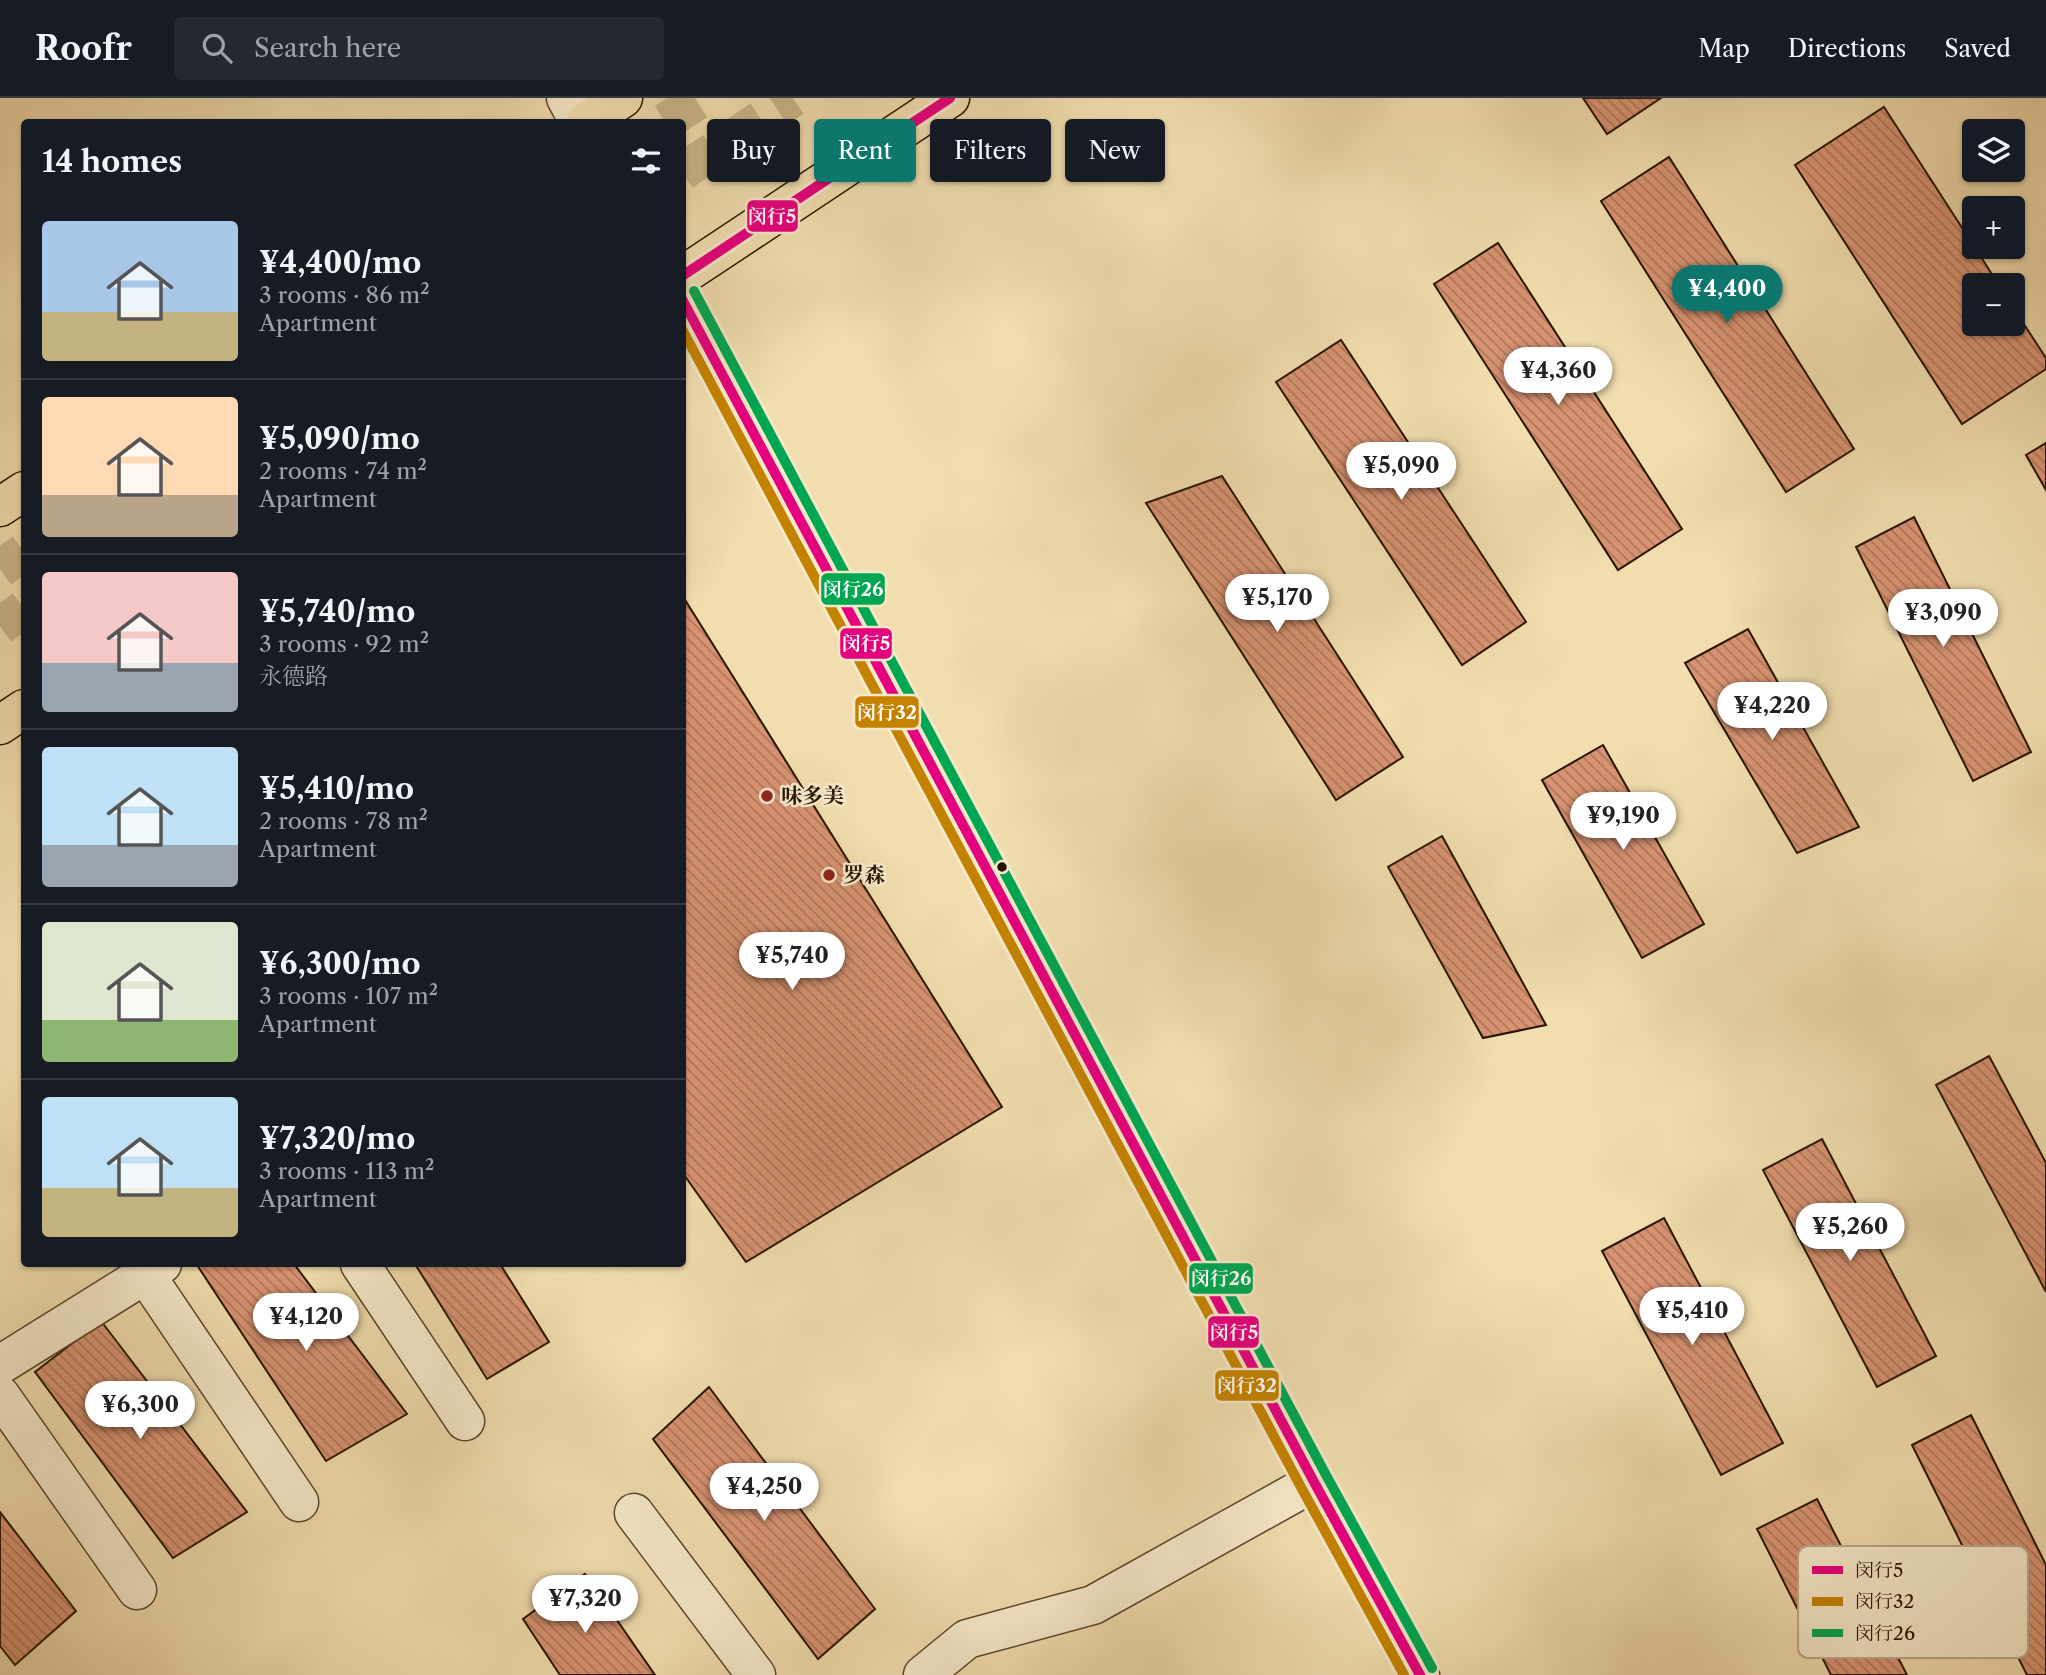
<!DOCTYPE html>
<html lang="en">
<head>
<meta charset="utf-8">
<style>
  :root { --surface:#171b24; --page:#242831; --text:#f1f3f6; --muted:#9ea1a6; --line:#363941; --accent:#0f766e }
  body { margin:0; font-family:"Libre Caslon Text","Noto Serif SC",serif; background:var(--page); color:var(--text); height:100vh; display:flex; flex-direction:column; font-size:26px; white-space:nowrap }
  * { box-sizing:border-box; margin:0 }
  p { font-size:23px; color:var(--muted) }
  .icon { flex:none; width:38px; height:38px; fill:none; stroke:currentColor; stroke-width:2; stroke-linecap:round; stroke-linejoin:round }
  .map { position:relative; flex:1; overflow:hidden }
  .panel { position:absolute; left:21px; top:21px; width:665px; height:1148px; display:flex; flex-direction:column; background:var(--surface); border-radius:7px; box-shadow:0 2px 5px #0004 }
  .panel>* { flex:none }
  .banner { position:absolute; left:707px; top:21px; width:665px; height:63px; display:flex; gap:14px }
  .buttons { position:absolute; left:1962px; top:21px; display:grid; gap:14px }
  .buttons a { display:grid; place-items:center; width:63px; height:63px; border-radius:7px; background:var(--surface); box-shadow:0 2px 5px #0004; font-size:35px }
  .price { position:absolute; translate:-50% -60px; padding:0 16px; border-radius:24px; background:#fff; color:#222; font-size:23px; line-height:46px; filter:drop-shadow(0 2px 4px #0008) }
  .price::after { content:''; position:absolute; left:50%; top:42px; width:21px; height:16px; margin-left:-10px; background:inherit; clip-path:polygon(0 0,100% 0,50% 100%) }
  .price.selected { background:var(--accent); color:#fff }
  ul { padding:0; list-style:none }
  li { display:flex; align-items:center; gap:21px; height:175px; padding:0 21px }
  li+li { border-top:2px solid var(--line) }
  li span { display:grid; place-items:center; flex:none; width:196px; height:140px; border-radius:7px; color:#555 }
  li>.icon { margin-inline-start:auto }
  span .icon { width:84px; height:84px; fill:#fffc; stroke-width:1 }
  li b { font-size:30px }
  h2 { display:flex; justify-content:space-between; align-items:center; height:84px; padding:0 21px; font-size:30px }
  .pill { padding:0 24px; border-radius:7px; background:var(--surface); box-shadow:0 2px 5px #0004; font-size:24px; line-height:63px }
  .pill.selected { background:var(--accent); color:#fff }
  header { display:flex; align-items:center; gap:42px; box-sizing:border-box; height:98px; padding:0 35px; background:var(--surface); border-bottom:2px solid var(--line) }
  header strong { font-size:33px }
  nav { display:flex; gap:38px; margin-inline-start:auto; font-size:24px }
  .search { width:490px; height:63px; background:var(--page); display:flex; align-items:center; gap:18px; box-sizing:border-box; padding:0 24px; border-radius:7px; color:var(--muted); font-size:26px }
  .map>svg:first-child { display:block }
</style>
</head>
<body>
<header>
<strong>Roofr</strong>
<div class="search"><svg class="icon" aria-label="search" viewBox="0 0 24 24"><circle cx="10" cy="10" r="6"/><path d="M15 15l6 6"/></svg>Search here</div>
<nav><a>Map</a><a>Directions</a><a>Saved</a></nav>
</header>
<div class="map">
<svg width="2046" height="1577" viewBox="0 0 2046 1577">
  <defs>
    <pattern id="building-back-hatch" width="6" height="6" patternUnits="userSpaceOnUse" patternTransform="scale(1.75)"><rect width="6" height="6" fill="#d89372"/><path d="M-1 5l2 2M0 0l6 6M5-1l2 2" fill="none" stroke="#af775b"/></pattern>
  </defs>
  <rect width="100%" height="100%" fill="#f1ddae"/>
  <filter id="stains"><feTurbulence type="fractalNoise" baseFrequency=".00286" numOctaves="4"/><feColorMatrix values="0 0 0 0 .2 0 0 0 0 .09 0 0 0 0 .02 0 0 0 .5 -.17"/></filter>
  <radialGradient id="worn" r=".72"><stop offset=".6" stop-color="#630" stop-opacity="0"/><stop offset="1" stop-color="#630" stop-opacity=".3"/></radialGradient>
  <!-- building -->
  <g fill="url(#building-back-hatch)" stroke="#271400" stroke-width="2">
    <polygon points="1583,0 1661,0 1607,36"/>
    <polygon points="1884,9 1999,187 1974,187 1974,226 2012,226 2012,208 2046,260 2046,271 1962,326 1795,67"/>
    <polygon points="1669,59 1854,351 1786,394 1601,103"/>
    <polygon points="1498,145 1682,431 1618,472 1434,186"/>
    <polygon points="1341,242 1526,524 1462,567 1276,284"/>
    <polygon points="2046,345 2046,392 2026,357"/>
    <polygon points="1222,378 1403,659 1336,702 1146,405"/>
    <polygon points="1914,419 2031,654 1973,683 1856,449"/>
    <polygon points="682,497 1002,1009 746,1164 682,1074"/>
    <polygon points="1748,531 1859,729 1797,755 1685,565"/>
    <polygon points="1603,647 1704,826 1642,860 1542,682"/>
    <polygon points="1442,738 1546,927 1483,940 1388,769"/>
    <polygon points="1989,958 2046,1065 2046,1194 1936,987"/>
    <polygon points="1822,1041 1936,1258 1877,1289 1763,1072"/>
    <polygon points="1664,1120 1783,1345 1721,1377 1602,1153"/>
    <polygon points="199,1166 294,1166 407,1316 326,1363 197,1167"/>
    <polygon points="415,1166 500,1166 549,1244 487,1281"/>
    <polygon points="101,1223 247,1414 173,1460 35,1274"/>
    <polygon points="709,1289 875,1511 818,1561 653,1341"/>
    <polygon points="1971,1317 2046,1467 2046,1577 2027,1577 1912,1347"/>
    <polygon points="1817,1401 1907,1577 1831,1577 1757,1431"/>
    <polygon points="0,1414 76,1513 15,1567 0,1548"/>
    <polygon points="585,1476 655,1577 560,1577 523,1521"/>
  </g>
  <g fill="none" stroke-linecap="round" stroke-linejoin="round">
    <!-- trunk-tunnel -->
    <g stroke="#c9b58b" stroke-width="38" stroke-dasharray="38 19" stroke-linecap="butt">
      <polyline points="665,24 702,0"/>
      <polyline points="682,74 793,0"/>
      <polyline points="0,471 24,454"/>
      <polyline points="0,528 24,511"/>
    </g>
    <defs>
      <g id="minor">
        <polyline points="360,1166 465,1323"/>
        <polyline points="145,1176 299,1404"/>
        <polyline points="0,1267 162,1166"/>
        <polyline points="0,1297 137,1492"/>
        <polyline points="634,1415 756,1577"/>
        <polyline points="923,1577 967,1541 1093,1507 1314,1384"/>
      </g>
      <g id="tertiary">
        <polyline points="566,0 579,24"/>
        <polyline points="682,200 1314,1384 1420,1577"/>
      </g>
      <g id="primary">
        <polyline points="586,24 623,0"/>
        <polyline points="682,178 950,0"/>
        <polyline points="0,409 24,393"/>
        <polyline points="0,627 24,611"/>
      </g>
    </defs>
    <!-- minor casing -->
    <use href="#minor" stroke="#5a462c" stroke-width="41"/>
    <!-- tertiary casing -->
    <use href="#tertiary" stroke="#5a462c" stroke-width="41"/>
    <!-- primary casing -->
    <use href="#primary" stroke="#271400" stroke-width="41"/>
    <!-- minor -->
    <use href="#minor" stroke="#f6e9ca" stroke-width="38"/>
    <!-- tertiary -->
    <use href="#tertiary" stroke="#f6e9ca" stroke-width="38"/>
    <!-- primary -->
    <use href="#primary" stroke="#f1ddae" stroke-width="38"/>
    <defs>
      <g id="bus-1">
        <polyline points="682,178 950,0"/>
        <polyline points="682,201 1314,1384 1420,1577"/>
      </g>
      <polyline id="bus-2" points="682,231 1302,1391 1404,1577"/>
      <polyline id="bus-3" points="694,193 1326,1377 1432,1570"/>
    </defs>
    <!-- bus-1 casing -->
    <use href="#bus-1" stroke="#f6e9ca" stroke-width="16"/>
    <!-- bus-2 casing -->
    <use href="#bus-2" stroke="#f6e9ca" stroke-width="16"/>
    <!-- bus-3 casing -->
    <use href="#bus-3" stroke="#f6e9ca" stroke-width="16"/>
    <!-- bus-1 -->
    <use href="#bus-1" stroke="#e5007d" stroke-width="10"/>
    <!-- bus-2 -->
    <use href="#bus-2" stroke="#c38200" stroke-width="10"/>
    <!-- bus-3 -->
    <use href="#bus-3" stroke="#00a651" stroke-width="10"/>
  </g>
  <!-- markers -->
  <g fill="#8f2418" stroke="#f6e9ca" stroke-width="2.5">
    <circle cx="767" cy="698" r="7"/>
    <circle cx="829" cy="777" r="7"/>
  </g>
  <circle fill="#271400" stroke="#f6e9ca" stroke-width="2.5" cx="1002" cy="769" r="6"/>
  <g text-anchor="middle" stroke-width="5" stroke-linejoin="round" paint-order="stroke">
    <!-- poi labels -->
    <g font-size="21" font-weight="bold" fill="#271400" stroke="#f6e9ca" text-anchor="start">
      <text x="781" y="705">味多美</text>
      <text x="843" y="784">罗森</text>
    </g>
  </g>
  <!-- legend -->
  <rect x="1798" y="1448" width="230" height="112" rx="10" fill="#f6e9ca" stroke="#b8a98d" stroke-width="2"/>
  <rect x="1812" y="1468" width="31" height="8" fill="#e5007d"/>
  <rect x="1812" y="1499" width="31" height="9" fill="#c38200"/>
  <rect x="1812" y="1531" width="31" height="8" fill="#00a651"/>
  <g font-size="19" fill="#271400">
    <text x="1855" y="1479">闵行5</text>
    <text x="1855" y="1510">闵行32</text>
    <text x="1855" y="1542">闵行26</text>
  </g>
  <g stroke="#f6e9ca" stroke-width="2.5">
    <rect x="746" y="101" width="53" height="34" rx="7" fill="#e5007d"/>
    <rect x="820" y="474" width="66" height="34" rx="7" fill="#00a651"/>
    <rect x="839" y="529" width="54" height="33" rx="7" fill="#e5007d"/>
    <rect x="854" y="597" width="66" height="34" rx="7" fill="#c38200"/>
    <rect x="1188" y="1164" width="66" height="33" rx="7" fill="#00a651"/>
    <rect x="1207" y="1217" width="53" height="34" rx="7" fill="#e5007d"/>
    <rect x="1214" y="1271" width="66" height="33" rx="7" fill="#c38200"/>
  </g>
  <g font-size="19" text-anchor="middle" font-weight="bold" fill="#fff">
    <text x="772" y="125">闵行5</text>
    <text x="853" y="498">闵行26</text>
    <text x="866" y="552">闵行5</text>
    <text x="887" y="621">闵行32</text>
    <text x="1221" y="1187">闵行26</text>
    <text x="1234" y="1241">闵行5</text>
    <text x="1247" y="1294">闵行32</text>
  </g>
  <rect width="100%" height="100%" filter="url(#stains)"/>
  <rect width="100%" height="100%" fill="url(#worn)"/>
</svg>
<div class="buttons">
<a><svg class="icon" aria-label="layers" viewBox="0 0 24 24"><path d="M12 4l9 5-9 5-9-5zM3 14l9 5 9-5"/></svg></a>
<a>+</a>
<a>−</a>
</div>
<b class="price selected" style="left:1727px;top:227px">¥4,400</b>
<b class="price" style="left:1558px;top:309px">¥4,360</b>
<b class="price" style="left:1401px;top:404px">¥5,090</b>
<b class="price" style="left:1277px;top:536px">¥5,170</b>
<b class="price" style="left:1943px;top:551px">¥3,090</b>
<b class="price" style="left:1772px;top:644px">¥4,220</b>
<b class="price" style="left:1623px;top:754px">¥9,190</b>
<b class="price" style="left:792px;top:894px">¥5,740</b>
<b class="price" style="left:1850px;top:1165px">¥5,260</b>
<b class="price" style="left:1692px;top:1249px">¥5,410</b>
<b class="price" style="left:306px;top:1255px">¥4,120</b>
<b class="price" style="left:140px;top:1343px">¥6,300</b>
<b class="price" style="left:764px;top:1425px">¥4,250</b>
<b class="price" style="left:585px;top:1537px">¥7,320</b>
<div class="banner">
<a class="pill">Buy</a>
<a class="pill selected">Rent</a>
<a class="pill">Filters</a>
<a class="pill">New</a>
</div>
<section class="panel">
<h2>14 homes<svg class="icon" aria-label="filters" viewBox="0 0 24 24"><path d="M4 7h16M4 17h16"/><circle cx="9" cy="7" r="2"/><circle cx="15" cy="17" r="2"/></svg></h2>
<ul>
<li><span style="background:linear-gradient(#a9c7e8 65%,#c2b280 0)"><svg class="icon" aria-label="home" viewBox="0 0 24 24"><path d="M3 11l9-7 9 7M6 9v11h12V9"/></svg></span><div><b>¥4,400/mo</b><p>3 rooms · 86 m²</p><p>Apartment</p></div></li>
<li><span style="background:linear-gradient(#ffd9b3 70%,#b9a48a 0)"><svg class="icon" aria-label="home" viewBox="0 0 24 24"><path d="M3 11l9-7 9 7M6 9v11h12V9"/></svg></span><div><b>¥5,090/mo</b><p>2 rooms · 74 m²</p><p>Apartment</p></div></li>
<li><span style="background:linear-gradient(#f6c9c9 65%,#9aa5b1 0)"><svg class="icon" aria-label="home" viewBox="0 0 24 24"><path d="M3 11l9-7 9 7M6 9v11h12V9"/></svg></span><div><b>¥5,740/mo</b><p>3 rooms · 92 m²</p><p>永德路</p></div></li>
<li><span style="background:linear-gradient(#bfe0f5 70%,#9aa5b1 0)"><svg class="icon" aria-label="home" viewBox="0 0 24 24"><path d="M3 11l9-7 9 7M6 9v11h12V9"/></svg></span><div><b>¥5,410/mo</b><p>2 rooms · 78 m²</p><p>Apartment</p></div></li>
<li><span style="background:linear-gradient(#dfe7d0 70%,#8fb573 0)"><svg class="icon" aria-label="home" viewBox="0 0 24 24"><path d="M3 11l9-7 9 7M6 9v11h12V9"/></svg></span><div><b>¥6,300/mo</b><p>3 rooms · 107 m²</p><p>Apartment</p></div></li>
<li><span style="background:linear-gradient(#bfe0f5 65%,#c2b280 0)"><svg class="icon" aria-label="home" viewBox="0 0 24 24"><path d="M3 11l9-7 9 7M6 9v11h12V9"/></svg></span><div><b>¥7,320/mo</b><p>3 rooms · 113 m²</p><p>Apartment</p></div></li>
</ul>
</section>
</div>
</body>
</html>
